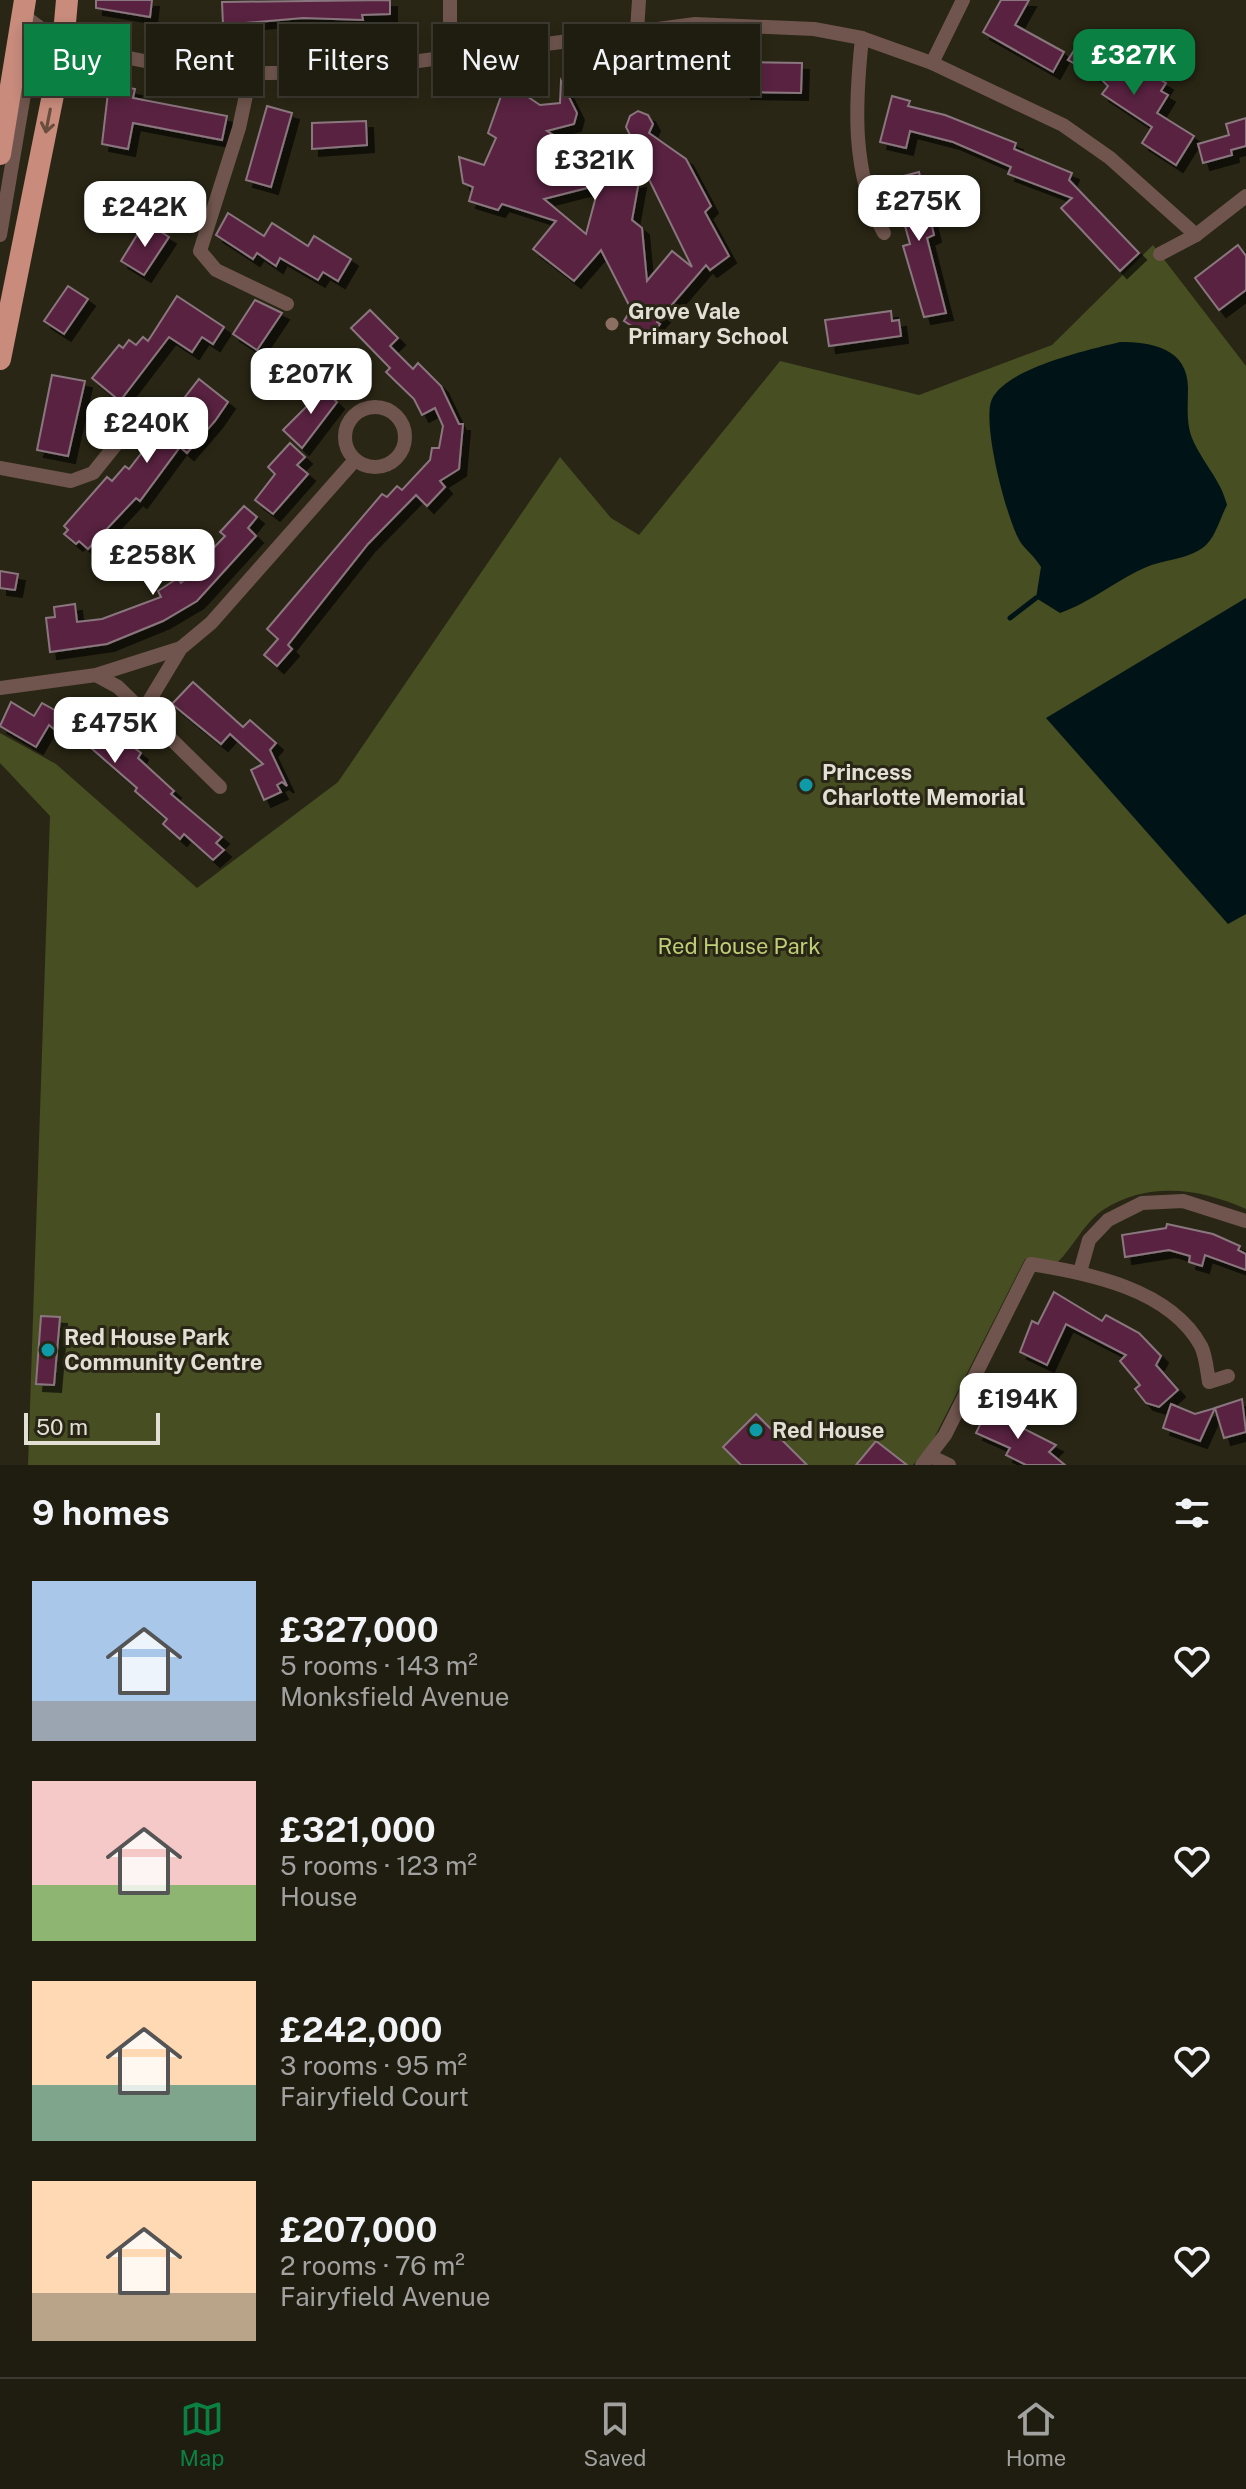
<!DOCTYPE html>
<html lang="en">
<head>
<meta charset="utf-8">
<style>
  :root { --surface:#1f1c10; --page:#272519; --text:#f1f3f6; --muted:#a1a19f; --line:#3c3a30; --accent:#0b8043 }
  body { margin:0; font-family:"Public Sans",sans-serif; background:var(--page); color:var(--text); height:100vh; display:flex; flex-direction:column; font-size:30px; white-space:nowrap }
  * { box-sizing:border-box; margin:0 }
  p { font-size:26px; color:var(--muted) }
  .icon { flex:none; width:44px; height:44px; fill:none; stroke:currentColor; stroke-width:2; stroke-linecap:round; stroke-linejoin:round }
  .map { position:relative; height:1465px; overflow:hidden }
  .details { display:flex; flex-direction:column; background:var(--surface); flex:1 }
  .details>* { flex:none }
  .hud { position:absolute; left:24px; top:24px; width:800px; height:72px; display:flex; gap:16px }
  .scale { position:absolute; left:24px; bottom:20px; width:136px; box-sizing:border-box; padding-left:8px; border:4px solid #e2e0d5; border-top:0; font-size:22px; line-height:28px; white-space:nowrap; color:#e2e0d5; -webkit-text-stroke:6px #292615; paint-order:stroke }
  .price { position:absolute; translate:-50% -68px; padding:0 18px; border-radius:16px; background:#fff; color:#222; font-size:26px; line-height:52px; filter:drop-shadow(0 2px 4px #0008) }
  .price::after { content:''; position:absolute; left:50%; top:48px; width:24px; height:18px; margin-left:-12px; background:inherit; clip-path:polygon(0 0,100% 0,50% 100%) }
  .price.on { background:var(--accent); color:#fff }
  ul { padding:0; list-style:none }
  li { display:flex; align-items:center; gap:24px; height:200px; padding:0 32px }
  li span { display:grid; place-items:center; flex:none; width:224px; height:160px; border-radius:0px; color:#555 }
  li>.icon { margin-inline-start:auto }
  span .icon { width:96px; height:96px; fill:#fffc; stroke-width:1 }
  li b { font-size:34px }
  h2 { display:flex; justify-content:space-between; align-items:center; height:96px; padding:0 32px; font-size:34px }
  .pill { padding:0 28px; border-radius:0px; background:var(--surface); box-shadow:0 4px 12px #0003,0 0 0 2px var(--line); font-size:28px; line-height:72px }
  .pill.on { background:var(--accent); color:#fff }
  .tabs { display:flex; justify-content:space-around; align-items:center; height:112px; border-top:2px solid var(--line); background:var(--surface); font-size:22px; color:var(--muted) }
  .tabs a { display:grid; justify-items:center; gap:4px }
  .tabs .on { color:var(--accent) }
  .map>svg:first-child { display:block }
</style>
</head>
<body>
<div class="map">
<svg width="1246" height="1465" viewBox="0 0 1246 1465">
  <defs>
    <filter id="shadow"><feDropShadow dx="7" dy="7" stdDeviation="0" flood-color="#0009"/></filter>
  </defs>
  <rect width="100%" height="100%" fill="#292615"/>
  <!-- green -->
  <path fill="#464e22" d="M1153,245L1246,366V1209C1200,1188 1147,1181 1103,1210C1086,1221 1073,1247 1058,1262L1025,1259L932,1442L913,1465H28L50,816L0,763V733L56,764L197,888L338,782L560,457L611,518L639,535L780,361L919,395L1052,345Z"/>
  <!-- water -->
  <g fill="#001417">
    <path d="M1120,342C1151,342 1188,348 1188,388C1188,405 1186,423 1192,438C1202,462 1221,480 1227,505C1221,516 1216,535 1207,544C1192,559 1167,559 1149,566C1117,579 1092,602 1060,613L1036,598L1041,567C1035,557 1027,551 1021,543C1007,522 981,421 992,399C1007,368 1088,350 1120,342Z"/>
    <polygon points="1246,598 1246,914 1228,924 1046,718"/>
  </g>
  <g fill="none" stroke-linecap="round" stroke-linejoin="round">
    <!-- stream -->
    <polyline stroke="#001417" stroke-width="5" points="1010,618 1036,598"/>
  </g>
  <!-- building -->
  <g fill="#58243f" stroke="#8a767e" stroke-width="2" fill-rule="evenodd" filter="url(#shadow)">
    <polygon points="96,0 152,0 150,17 96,8"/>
    <polygon points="390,0 390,14 362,15 363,20 303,18 223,25 222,2"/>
    <polygon points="1001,0 1029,0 1015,25 1064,52 1053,72 983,32"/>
    <polygon points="1085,33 1115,50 1108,61 1141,82 1147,72 1166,83 1161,91 1168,95 1157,113 1194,136 1176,165 1142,143 1152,127 1102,94 1108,86 1100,78 1068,60"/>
    <polygon points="745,62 802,63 801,93 744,92"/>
    <path d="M561,81L577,113L574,124L547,131L575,149L592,153L593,175L618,185L639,181L632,220L642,228L647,281L672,251L692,267L638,157L643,139L630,135L626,127L630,116L638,111L648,115L653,124L649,133L686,159L711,206L705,212L729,256L710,270L706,265L657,322L660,324L650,338L624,321L631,309L601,250L574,281L533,249L556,221L502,204L498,210L469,201L473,187L463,183L459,157L484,165L496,138L488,133L506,82L540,105L560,103ZM599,185L586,234L544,199Z"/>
    <polygon points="109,84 135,89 133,98 227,116 222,140 133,123 128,149 102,144"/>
    <polygon points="892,96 910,101 908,106 945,115 1016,143 1014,149 1072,173 1069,180 1139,253 1120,271 1061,208 1072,198 1008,174 1011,167 953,142 910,131 906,148 880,142"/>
    <polygon points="267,106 292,113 271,187 246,180"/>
    <polygon points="1246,118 1246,146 1231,150 1232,155 1203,163 1198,144 1229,135 1226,124"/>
    <polygon points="366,121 367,145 312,149 312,123"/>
    <polygon points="919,172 934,235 927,238 946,313 924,317 903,246 910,244 892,179"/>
    <polygon points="228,213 264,236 272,223 308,246 314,236 351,259 338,281 323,272 318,280 280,258 276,266 257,253 253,259 216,235"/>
    <polygon points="145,222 169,237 144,275 121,261"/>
    <polygon points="1238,245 1246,256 1246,290 1219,310 1195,278"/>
    <polygon points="68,286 88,299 64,334 44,321"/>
    <polygon points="177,296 224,327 213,344 202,337 192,352 169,337 120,401 92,378 119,345 123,348 129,340 136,345 143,337 148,341"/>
    <polygon points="255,300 282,313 257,350 233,334"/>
    <polygon points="370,310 398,338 390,346 413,369 418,363 441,386 459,424 463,424 459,469 440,481 445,487 427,506 416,495 368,544 288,645 292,649 277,666 264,655 278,639 267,629 382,494 387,497 397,486 402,490 430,460 432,448 439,448 443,426 435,408 422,415 414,399 386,372 390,368 351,328"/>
    <polygon points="891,311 892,321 899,320 901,336 829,346 825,320"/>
    <polygon points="52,375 85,381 68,456 37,450"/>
    <polygon points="199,379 228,402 215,421 187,453 180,447 140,501 136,498 88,549 79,541 76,544 64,534 68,530 64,526 107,477 112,481 125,466 129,469"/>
    <polygon points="319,385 337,402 302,448 283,430 309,404 305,400"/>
    <polygon points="290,443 305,457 297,465 308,474 273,514 255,500 275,474 268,467"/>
    <polygon points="244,506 257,517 248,528 256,536 197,601 163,621 107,644 50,652 46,618 55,617 54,607 75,604 77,622 102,619 161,597 158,591 178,578 181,583 205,561 203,559 225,536 220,532"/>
    <polygon points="0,571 18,574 15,590 0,588"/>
    <polygon points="193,682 243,727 250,720 276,743 270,750 287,786 282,782 277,785 281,792 264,800 251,770 263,764 230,734 221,744 172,704"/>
    <polygon points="72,699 141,753 138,758 174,791 171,794 222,837 216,843 224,850 213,860 184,834 180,839 163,824 167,819 135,791 137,788 75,734 69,741 49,725 36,747 0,726 11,702 34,716 42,703 60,713"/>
    <polygon points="1167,1224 1213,1234 1240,1246 1238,1250 1246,1254 1246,1270 1205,1255 1202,1266 1189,1262 1190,1256 1169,1250 1125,1257 1122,1235 1166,1228"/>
    <polygon points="1054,1292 1102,1321 1106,1315 1139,1333 1161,1356 1156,1365 1178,1390 1159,1407 1146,1403 1135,1389 1140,1385 1120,1361 1126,1355 1066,1324 1047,1365 1020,1352 1032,1321 1038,1324"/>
    <polygon points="41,1316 60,1317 54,1385 36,1384"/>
    <polygon points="1242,1399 1246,1432 1224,1438 1215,1408"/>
    <polygon points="1171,1404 1195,1414 1215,1408 1200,1441 1163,1428"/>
    <polygon points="987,1410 1056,1445 1049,1452 1065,1465 1026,1465 1006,1455 1010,1448 976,1433"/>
    <polygon points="756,1414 807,1465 741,1465 723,1447"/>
    <polygon points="876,1441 907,1465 856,1465"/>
  </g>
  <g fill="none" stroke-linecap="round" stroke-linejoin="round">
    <!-- minor -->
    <g stroke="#6f554d" stroke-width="14">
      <polyline points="23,15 63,45 211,74 337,72 695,24 814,29 862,38 932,63 1063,125 1110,158 1196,235"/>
      <polyline points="637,31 639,0"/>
      <path d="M862,38C855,104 851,173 884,233"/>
      <polyline points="450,57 450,0"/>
      <polyline points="932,63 963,0"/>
      <polyline points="251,72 239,128 200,251 216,270 287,304"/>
      <polyline points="0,235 28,71 42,51 63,45"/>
      <polyline points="1160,254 1196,235 1246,196"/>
      <circle cx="375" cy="437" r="30"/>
      <polyline points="0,468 71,481 93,473 134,422"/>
      <polyline points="96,675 118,687 220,787"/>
      <polyline points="0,688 96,675 181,648"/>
      <polyline points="143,711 181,648 211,623 355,460"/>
      <polyline points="1080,1272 1089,1240 1108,1220 1142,1203 1183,1201 1246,1221"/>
      <polyline points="930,1456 949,1465"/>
      <path d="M922,1465L945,1435L1031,1264C1088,1273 1170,1289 1201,1346C1206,1356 1207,1371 1209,1382L1228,1376"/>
    </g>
    <!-- trunk -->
    <g stroke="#c88b7c" stroke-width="22">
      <polyline points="0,154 25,0"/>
      <polyline points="0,359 63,45 67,0"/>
    </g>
  </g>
  <!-- one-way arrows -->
  <defs><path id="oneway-shaft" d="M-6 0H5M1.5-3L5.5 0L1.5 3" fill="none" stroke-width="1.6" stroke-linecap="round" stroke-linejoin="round" transform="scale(2)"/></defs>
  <use stroke="#694e3e" href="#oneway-shaft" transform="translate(48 121) rotate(101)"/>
  <!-- markers -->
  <circle fill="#8d6e63" stroke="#292615" stroke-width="3" cx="612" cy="324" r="8"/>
  <g fill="#0f9aa8" stroke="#292615" stroke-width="3">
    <circle cx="806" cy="785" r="8"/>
    <circle cx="48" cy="1350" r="8"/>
    <circle cx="756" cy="1430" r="8"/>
  </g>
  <g text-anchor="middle" stroke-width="6" stroke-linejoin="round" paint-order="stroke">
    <!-- poi labels -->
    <g font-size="22" font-weight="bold" fill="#e2e0d5" stroke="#292615" text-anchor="start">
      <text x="628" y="319">Grove Vale<tspan x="628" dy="25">Primary School</tspan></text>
      <text x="822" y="780">Princess<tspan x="822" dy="25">Charlotte Memorial</tspan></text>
      <text x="64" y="1345">Red House Park<tspan x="64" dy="25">Community Centre</tspan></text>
      <text x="772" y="1438">Red House</text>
    </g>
    <!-- park labels -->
    <g font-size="22" fill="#becf77" stroke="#292615">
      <text x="739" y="954">Red House Park</text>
    </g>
  </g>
</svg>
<div class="scale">50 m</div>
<b class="price on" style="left:1134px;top:97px">£327K</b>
<b class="price" style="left:595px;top:202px">£321K</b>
<b class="price" style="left:919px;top:243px">£275K</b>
<b class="price" style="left:145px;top:249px">£242K</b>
<b class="price" style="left:311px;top:416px">£207K</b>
<b class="price" style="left:147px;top:465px">£240K</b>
<b class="price" style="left:153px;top:597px">£258K</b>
<b class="price" style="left:115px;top:765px">£475K</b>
<b class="price" style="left:1018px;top:1441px">£194K</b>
<div class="hud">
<a class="pill on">Buy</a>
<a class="pill">Rent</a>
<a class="pill">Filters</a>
<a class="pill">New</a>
<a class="pill">Apartment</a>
</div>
</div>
<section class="details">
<h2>9 homes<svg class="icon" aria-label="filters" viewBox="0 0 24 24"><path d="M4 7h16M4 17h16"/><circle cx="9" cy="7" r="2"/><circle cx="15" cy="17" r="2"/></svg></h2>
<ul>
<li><span style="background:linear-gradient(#a9c7e8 75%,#9aa5b1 0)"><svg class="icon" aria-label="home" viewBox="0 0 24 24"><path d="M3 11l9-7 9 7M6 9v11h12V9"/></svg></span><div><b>£327,000</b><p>5 rooms · 143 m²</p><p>Monksfield Avenue</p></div><svg class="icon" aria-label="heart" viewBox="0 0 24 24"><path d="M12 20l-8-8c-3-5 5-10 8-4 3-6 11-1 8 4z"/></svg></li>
<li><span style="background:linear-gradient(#f6c9c9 65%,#8fb573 0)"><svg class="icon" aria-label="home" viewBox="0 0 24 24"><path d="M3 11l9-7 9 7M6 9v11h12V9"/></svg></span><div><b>£321,000</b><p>5 rooms · 123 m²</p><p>House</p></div><svg class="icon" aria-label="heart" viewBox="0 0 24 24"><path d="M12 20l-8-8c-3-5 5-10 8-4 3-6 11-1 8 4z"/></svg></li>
<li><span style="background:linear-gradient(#ffd9b3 65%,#7fa58c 0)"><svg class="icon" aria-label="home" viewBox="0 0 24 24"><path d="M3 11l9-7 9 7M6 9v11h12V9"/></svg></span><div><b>£242,000</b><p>3 rooms · 95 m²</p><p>Fairyfield Court</p></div><svg class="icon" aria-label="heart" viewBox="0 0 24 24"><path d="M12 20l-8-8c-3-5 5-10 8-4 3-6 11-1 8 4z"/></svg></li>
<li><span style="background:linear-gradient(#ffd9b3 70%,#b9a48a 0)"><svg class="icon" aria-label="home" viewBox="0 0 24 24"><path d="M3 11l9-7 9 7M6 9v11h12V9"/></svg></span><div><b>£207,000</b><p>2 rooms · 76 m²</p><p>Fairyfield Avenue</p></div><svg class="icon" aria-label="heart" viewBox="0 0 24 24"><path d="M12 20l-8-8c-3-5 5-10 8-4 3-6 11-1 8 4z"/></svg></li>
</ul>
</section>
<nav class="tabs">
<a class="on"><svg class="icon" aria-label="map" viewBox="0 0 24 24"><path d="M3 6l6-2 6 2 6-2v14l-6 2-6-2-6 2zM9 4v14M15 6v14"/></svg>Map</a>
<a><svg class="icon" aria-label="saved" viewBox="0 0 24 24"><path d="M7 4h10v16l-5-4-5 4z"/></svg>Saved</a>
<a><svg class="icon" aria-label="home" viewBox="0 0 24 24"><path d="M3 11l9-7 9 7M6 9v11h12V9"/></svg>Home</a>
</nav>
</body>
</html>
